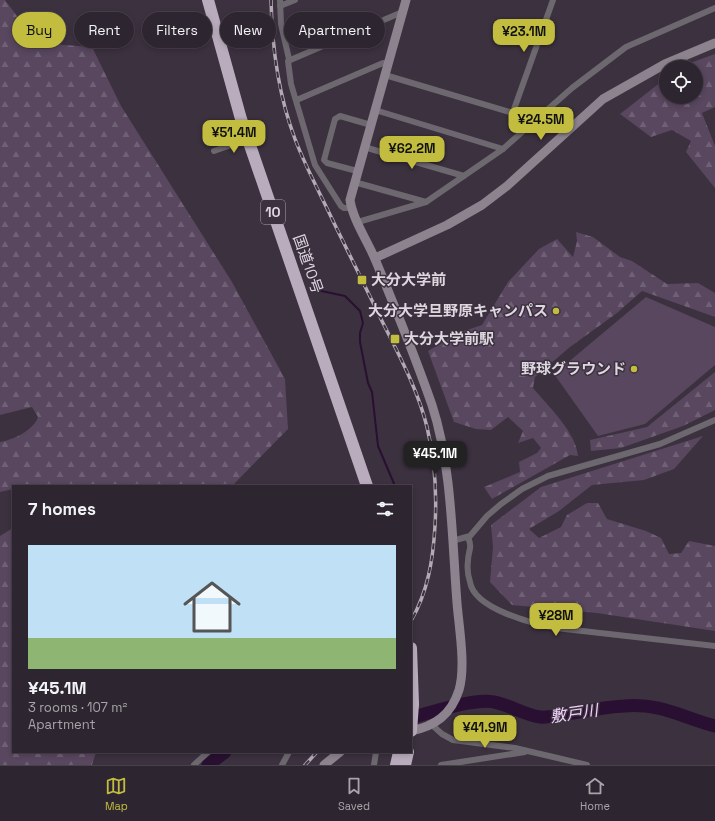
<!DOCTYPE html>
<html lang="en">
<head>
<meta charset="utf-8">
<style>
  :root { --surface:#2d252f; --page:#39313b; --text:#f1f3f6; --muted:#a7a5aa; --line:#48424b; --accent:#c3bd3f }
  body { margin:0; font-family:"Space Grotesk","Noto Sans JP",sans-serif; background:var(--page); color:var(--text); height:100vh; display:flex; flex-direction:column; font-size:15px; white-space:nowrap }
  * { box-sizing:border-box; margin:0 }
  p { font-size:13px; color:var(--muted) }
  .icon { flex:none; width:22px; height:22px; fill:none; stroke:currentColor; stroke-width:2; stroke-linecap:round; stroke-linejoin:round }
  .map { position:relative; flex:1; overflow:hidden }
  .sheet { position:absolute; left:12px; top:485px; width:400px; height:268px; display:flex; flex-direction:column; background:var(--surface); border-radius:0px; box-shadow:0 2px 6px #0003,0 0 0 1px var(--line) }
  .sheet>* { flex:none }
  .banner { position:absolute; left:12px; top:12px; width:400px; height:36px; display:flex; gap:8px }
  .buttons { position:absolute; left:659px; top:60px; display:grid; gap:8px }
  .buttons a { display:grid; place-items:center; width:44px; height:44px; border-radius:50%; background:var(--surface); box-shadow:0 2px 6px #0003,0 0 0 1px var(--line); font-size:20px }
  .price { position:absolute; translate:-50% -34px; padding:0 9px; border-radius:8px; background:var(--accent); color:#111; font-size:13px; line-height:26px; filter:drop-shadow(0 1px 2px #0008) }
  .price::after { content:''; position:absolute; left:50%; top:24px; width:12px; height:9px; margin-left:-6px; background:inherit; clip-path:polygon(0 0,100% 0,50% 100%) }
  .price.selected { background:#222; color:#fff }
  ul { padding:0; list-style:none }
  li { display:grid; align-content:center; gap:8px; height:212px; padding:0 16px }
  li+li { border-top:1px solid var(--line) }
  li span { display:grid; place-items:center; height:124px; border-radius:0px; color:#555 }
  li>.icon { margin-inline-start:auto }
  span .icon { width:72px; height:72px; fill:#fffc; stroke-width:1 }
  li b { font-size:17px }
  h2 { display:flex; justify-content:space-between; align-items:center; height:48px; padding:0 16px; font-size:17px }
  .chip { padding:0 14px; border-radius:18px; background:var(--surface); box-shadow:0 2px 6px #0003,0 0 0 1px var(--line); font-size:14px; line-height:36px }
  .chip.selected { background:var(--accent); color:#111 }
  .menu { display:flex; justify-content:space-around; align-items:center; height:56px; border-top:1px solid var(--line); background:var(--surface); font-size:11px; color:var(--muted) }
  .menu a { display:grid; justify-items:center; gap:2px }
  .menu .selected { color:var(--accent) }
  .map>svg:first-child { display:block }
</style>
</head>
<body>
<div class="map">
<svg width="715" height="765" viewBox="0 0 715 765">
  <defs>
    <pattern id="forest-firs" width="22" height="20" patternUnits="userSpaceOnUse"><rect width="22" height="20" fill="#59465f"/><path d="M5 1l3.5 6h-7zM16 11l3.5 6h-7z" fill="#706076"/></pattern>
  </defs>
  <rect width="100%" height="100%" fill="#3c313f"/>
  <!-- forest -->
  <g fill="url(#forest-firs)">
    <path d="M0,0H5L37,43L92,47L121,106L232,282L285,379L288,429L232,486H13V489L0,492V442C13,440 34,430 38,417L32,407L0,415Z"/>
    <polygon points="715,54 715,107 702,113 715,146 715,188 686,152 691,141 672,130 651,137 620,114 666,78 666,97 696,97 696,67 679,67"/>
    <path d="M576,232L593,237L620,257L632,261L667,284L698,283L715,293V317L642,291L617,313L570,347L535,377L533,388C548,406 576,432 578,456L570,455L492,499L484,487L520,472L519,462L537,453L541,448L533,438L518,443L523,431L508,417L491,430L476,429L454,422L428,351L458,333L482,325L508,282L539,249L557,239L573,257L577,241Z"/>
    <polygon points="715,372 715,410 683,426 621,448 591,451 590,440 647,427"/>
    <polygon points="703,436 674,469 644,480 592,485 559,511 529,529 539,538 561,527 567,515 587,503 598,503 607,519 646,531 661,538 669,554 681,553 689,541 715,546 715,631 597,613 512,605 490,582 493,547 491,525 541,487"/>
    <polygon points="13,528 13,752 96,752 92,765 0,765 0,536"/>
  </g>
  <!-- pitch -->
  <polygon fill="#59465f" points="646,297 715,327 715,365 645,424 598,436 554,374"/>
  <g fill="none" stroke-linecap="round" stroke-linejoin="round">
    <!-- stream -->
    <polyline stroke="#290f31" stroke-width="2" points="312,289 345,296 360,311 363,323 360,333 360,342 368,383 372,392 378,446 395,486"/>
    <!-- river -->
    <g stroke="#290f31" stroke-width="13">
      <path d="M411,718C431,712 475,698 494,702C510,705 524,715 540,717C548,718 558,715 567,714C586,711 605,707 624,706C662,703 681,717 715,726"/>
      <polyline points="208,765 225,752"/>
    </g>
    <!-- street -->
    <g stroke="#6d686f" stroke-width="6">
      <polyline points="280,0 281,24 289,59"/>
      <polyline points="280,6 295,0"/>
      <polyline points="385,75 537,120"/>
      <polyline points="299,99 383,63 388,64"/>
      <polyline points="375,110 503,149"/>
      <polyline points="513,112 553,0"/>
      <polyline points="364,147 464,176"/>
      <polyline points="214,151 248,139"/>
      <polyline points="357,171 327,163 324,160 335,119 340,116 371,125"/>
      <polyline points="354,182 426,202"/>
      <polyline points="352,208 344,208 341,206 315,165 291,84 288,61 400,13 402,14"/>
      <polyline points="358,222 426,202 503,149 572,88 626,47 715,8"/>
      <path d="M468,537C473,549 468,550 468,561C467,568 468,576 470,582C474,609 534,624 556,628L715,646"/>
      <polyline points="452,541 470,536 487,516 501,504 522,489 548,476 660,444 715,420"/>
      <polyline points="432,725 442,734 453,740 515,748 587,765"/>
      <polyline points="194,765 208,752"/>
      <polyline points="282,765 289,752"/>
      <polyline points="374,765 376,752"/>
      <polyline points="441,765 525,752"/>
    </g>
    <!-- secondary -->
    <g stroke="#8c838e" stroke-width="9">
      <path d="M406,0L350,200C353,220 367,240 375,259C395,307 415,356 432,405C452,466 452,540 457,603C459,628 466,666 459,690C451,715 435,726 411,731"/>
      <polyline points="375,258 447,225 482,205 507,186 603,99 665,64 715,43"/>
      <polyline points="324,765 340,752"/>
    </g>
    <!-- highway -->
    <g stroke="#b9acbd" stroke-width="12">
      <polyline points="208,0 241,119 367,486"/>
      <polyline points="411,648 413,704"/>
      <polyline points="396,765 399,752"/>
      <polyline points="405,765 408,752"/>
    </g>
    <defs>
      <g id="rail">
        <path d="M271,0C272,48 278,94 295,139C306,168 321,195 334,223C350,255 366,288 382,321C399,355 418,390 427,427C435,460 437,492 435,526C433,560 428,591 411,621"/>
        <polyline points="305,765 317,752"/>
      </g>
    </defs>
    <!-- rail casing -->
    <use href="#rail" stroke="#b2aab4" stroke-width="3.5"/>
    <!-- rail -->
    <use href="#rail" stroke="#3c313f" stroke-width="2" stroke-dasharray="6" stroke-linecap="butt"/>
    <!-- highway-bridge -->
    <polyline stroke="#b9acbd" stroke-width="12" points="411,731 413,704"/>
  </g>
  <!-- markers -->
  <g fill="#c3bd3f" stroke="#3c313f" stroke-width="1.5">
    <rect x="357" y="275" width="10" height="10" rx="2"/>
    <circle cx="556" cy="311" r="4"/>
    <rect x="390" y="334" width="10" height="10" rx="2"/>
    <circle cx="634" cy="369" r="4"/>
  </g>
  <g text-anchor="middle" stroke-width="3" stroke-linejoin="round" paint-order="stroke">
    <!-- shield labels -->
    <rect fill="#3c313f" stroke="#ada5b0" stroke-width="1" x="261" y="200" width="24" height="24" rx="3"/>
    <g font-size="14" font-weight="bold" fill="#ded7e0">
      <text x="273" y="217">10</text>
    </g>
    <!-- street labels -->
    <g font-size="15" fill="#ded7e0" stroke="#3c313f">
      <text transform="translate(308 264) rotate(71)" y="5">国道10号</text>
    </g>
    <!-- poi labels -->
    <g font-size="15" font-weight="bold" fill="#ded7e0" stroke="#3c313f" text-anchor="start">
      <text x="371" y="285">大分大学前</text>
      <text x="548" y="316" text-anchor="end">大分大学旦野原キャンパス</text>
      <text x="404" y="344">大分大学前駅</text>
      <text x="626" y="374" text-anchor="end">野球グラウンド</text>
    </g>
    <!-- water labels -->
    <g font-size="16" font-style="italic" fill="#f1d3fa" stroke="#3c313f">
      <text transform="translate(574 713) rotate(-8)" y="6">敷戸川</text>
    </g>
  </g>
</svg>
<div class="buttons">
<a><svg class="icon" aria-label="locate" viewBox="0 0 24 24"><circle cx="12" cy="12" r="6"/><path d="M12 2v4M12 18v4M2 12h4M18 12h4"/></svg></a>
</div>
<b class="price" style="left:524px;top:53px">¥23.1M</b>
<b class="price" style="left:541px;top:141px">¥24.5M</b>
<b class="price" style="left:234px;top:154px">¥51.4M</b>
<b class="price" style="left:412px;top:170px">¥62.2M</b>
<b class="price selected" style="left:435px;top:475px">¥45.1M</b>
<b class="price" style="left:556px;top:637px">¥28M</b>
<b class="price" style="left:485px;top:749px">¥41.9M</b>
<div class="banner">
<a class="chip selected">Buy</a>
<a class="chip">Rent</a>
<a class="chip">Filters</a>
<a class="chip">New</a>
<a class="chip">Apartment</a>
</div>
<section class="sheet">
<h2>7 homes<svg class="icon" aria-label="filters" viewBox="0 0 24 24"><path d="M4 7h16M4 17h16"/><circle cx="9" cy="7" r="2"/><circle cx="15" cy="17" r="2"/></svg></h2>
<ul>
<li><span style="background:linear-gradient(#bfe0f5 75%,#8fb573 0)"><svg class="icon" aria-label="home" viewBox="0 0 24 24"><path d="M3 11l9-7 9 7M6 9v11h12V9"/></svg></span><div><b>¥45.1M</b><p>3 rooms · 107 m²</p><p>Apartment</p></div></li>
</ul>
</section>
</div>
<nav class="menu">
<a class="selected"><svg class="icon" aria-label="map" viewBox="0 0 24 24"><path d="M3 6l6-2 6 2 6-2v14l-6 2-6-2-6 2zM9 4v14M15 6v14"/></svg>Map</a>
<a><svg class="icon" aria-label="saved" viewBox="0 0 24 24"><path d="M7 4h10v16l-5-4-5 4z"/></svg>Saved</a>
<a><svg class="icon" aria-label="home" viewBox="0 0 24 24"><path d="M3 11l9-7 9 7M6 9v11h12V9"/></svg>Home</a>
</nav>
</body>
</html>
